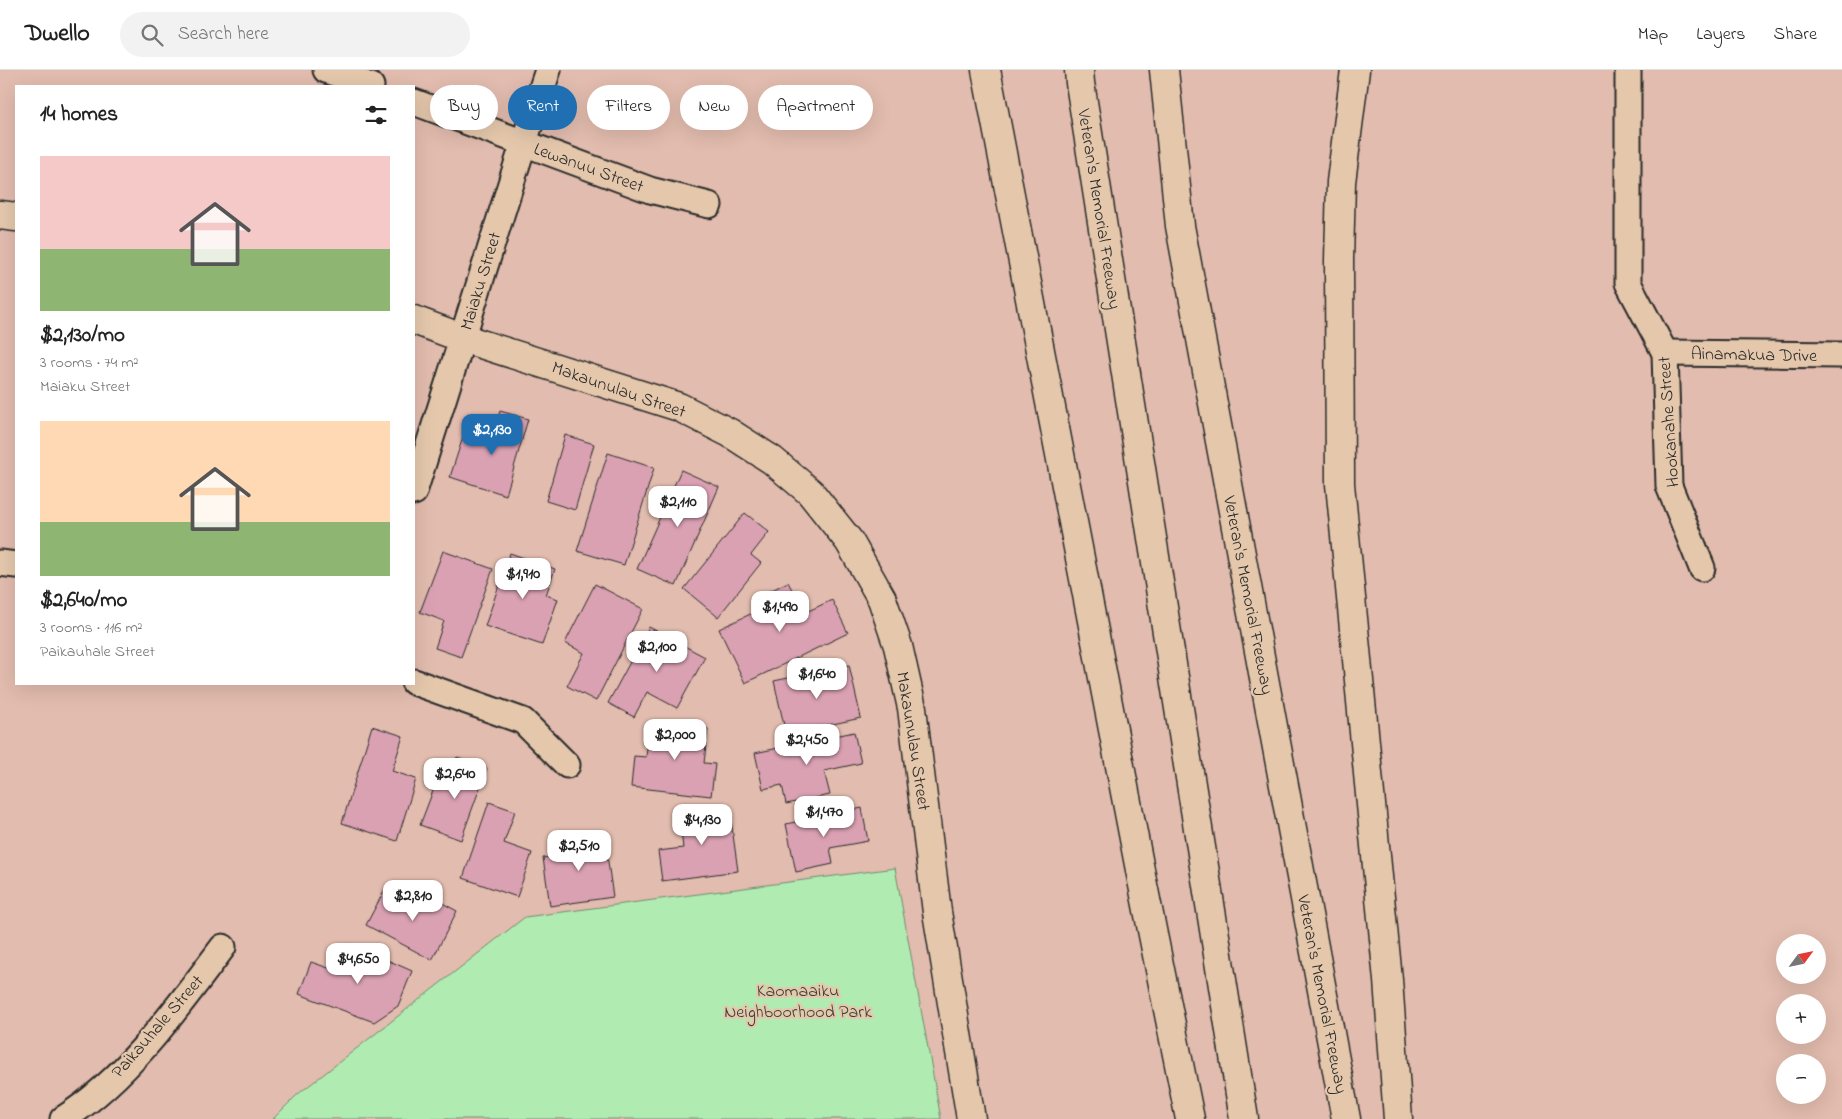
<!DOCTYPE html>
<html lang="en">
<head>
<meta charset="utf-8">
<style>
  :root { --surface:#fff; --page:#f2f2f2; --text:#222; --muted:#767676; --line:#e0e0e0; --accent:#1f6fb2 }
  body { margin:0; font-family:"Indie Flower",sans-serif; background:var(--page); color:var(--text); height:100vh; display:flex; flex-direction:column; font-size:19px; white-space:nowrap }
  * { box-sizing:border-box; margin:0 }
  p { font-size:16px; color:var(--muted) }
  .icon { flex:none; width:28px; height:28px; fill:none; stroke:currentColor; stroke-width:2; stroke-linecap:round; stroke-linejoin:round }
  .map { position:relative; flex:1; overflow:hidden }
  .side { position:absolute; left:15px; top:15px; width:400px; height:600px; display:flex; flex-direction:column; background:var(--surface); border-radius:0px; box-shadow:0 5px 20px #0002 }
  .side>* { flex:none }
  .top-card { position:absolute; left:430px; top:15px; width:475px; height:45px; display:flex; gap:10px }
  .needle { width:32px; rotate:57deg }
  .controls { position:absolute; left:1776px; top:864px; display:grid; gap:10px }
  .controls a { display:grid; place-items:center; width:50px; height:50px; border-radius:50%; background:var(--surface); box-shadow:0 5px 20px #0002; font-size:25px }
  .price { position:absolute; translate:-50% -42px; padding:0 11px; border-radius:10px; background:#fff; color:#222; font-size:16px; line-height:32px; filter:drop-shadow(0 1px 2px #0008) }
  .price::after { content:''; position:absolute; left:50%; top:30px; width:15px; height:11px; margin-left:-8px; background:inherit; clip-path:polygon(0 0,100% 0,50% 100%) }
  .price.selected { background:var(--accent); color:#fff }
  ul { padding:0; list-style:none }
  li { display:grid; align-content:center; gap:10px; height:265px; padding:0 25px }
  li span { display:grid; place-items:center; height:155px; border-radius:0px; color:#555 }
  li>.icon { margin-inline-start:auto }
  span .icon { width:90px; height:90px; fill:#fffc; stroke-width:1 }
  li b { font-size:21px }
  h2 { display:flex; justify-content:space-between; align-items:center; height:60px; padding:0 25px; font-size:21px }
  .chip { padding:0 18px; border-radius:22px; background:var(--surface); box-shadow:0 5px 20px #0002; font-size:18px; line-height:45px }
  .chip.selected { background:var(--accent); color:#fff }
  header { display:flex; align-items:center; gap:30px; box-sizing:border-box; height:70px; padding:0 25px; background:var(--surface); border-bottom:1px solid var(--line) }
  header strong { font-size:24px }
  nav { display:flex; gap:28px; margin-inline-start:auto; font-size:18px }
  .search { width:350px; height:45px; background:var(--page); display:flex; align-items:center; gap:12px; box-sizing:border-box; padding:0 18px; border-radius:28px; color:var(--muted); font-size:19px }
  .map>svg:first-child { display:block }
</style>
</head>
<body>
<header>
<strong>Dwello</strong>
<div class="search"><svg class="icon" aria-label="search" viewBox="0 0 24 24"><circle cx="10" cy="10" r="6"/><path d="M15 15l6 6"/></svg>Search here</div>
<nav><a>Map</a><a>Layers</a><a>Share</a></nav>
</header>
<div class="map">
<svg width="1842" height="1049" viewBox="0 0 1842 1049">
  <rect width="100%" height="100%" fill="#e2bcae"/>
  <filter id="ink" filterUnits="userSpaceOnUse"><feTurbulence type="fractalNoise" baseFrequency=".02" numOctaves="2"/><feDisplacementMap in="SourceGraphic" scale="10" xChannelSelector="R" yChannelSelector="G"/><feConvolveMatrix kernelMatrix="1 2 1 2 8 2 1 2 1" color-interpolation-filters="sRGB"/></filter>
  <g filter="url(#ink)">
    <!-- green -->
    <polygon fill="#b0ecb2" stroke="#6e8c6e" points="895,798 941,1049 273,1049 297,1025 525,847"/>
    <!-- building -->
    <g fill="#daa1b3" stroke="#2b2b2b">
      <polygon points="500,341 528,349 506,425 450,407 463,367 490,376"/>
      <polygon points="565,365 594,374 575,440 546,431"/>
      <polygon points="608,383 654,398 624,495 577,481"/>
      <polygon points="681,400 719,417 676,516 637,499"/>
      <polygon points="745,443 769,462 751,485 761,493 718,547 684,519"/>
      <polygon points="443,481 493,499 461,587 435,578 444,551 420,542"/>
      <polygon points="510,483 555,499 546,525 558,529 542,575 485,556"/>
      <polygon points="788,512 804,543 832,530 848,563 745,613 719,559 763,538 758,527"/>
      <polygon points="595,514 643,539 596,631 567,616 584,583 565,573"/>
      <polygon points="649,557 705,587 677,638 647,622 634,647 608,633"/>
      <polygon points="849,595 861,648 786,664 774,611"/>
      <polygon points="650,651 708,659 704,693 715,694 711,726 631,717 634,686 646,687"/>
      <polygon points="372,656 403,666 392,701 416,709 397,771 342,753"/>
      <polygon points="854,662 861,693 824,701 830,725 786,734 782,715 763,719 755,683"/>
      <polygon points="457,687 487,698 461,770 420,755 436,713 445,717"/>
      <polygon points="489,732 515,741 504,773 532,783 517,827 463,808"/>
      <polygon points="729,736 738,801 662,811 658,781 683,778 679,743"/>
      <polygon points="862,738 868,771 830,778 833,794 796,802 786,754"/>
      <polygon points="604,764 613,827 550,836 543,788 569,784 567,769"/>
      <polygon points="385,819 413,834 420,821 457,841 432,890 366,855"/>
      <polygon points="351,874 412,901 398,936 374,952 299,924 311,892 337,901"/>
    </g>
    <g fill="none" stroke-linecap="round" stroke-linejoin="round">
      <defs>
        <g id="street">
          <polyline points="326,0 371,16"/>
          <polyline points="1628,0 1628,213 1665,283 1669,416 1702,498"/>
          <polyline points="414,32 650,120 709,135"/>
          <polyline points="1665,283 1842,285"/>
          <polyline points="414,422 524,72 548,0"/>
          <polyline points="0,493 16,495"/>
          <polyline points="414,612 523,651 567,695"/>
          <path d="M63,1049C127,1009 178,937 223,877"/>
        </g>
        <g id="secondary">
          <polyline points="0,145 16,147"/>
          <polyline points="414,250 462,268 679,337 730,363 772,390 810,422 849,471 882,529 898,576 912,638 937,842 971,1049"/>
        </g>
        <g id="highway">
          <polyline points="986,0 1141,805 1190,1049"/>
          <polyline points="1079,0 1080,13 1244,1049"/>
          <polyline points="1164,0 1180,156 1346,1049"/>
          <polyline points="1355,0 1341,112 1339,190 1340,414 1388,910 1398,1049"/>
        </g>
      </defs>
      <!-- street casing -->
      <use href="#street" stroke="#2b2b2b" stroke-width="29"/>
      <!-- secondary casing -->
      <use href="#secondary" stroke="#2b2b2b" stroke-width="31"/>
      <!-- highway casing -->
      <use href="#highway" stroke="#2b2b2b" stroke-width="31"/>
      <!-- street -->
      <use href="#street" stroke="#e5c8ac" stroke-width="25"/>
      <!-- secondary -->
      <use href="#secondary" stroke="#e5c8ac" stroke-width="28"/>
      <!-- highway -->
      <use href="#highway" stroke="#e5c8ac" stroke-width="28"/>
    </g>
  </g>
  <g text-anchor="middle" stroke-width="4.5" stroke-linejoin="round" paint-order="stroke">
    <!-- street labels -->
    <g font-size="18" fill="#2b2b2b" stroke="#e5c8ac">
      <text transform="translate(589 97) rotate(20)" y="6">Lewanuu Street</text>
      <text transform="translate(1100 139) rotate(81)" y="6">Veteran's Memorial Freeway</text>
      <text transform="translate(480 211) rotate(-73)" y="6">Maiaku Street</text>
      <text transform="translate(1754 284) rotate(1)" y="6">Ainamakua Drive</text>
      <text transform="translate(619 319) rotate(19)" y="6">Makaunulau Street</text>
      <text transform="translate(1668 352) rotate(-94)" y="6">Hookanahe Street</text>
      <text transform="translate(1249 525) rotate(79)" y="6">Veteran's Memorial Freeway</text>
      <text transform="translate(914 671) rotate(81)" y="6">Makaunulau Street</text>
      <text transform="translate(1323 924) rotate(79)" y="6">Veteran's Memorial Freeway</text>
      <text transform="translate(157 956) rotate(-49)" y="6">Paikauhale Street</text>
    </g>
    <!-- park labels -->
    <g font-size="18" fill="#383e38" stroke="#e5c8ac">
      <text x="798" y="926">Kaomaaiku<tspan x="798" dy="21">Neighboorhood Park</tspan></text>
    </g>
  </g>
</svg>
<div class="controls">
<a><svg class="needle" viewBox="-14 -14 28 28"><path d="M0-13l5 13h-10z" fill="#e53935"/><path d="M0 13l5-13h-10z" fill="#767676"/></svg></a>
<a>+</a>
<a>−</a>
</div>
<b class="price selected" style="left:492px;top:386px">$2,130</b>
<b class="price" style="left:678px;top:458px">$2,110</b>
<b class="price" style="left:523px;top:530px">$1,910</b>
<b class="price" style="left:780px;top:563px">$1,490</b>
<b class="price" style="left:657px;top:603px">$2,100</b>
<b class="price" style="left:817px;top:630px">$1,640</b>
<b class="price" style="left:675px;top:691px">$2,000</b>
<b class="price" style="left:807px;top:696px">$2,450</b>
<b class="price" style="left:455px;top:730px">$2,640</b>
<b class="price" style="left:824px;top:768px">$1,470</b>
<b class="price" style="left:702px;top:776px">$4,130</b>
<b class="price" style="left:579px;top:802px">$2,510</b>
<b class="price" style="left:413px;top:852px">$2,810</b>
<b class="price" style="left:358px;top:915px">$4,650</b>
<div class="top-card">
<a class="chip">Buy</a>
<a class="chip selected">Rent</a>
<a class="chip">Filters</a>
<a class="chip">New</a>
<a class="chip">Apartment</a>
</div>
<section class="side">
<h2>14 homes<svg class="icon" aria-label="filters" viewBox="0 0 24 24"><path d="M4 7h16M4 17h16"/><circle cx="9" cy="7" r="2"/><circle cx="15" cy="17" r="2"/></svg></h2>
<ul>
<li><span style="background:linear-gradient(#f6c9c9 60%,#8fb573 0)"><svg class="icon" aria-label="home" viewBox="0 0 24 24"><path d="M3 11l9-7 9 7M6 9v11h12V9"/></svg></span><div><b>$2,130/mo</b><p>3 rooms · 74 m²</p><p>Maiaku Street</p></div></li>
<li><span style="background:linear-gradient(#ffd9b3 65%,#8fb573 0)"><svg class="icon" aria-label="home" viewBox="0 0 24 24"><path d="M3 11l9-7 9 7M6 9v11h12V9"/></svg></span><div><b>$2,640/mo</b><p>3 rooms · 116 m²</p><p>Paikauhale Street</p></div></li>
</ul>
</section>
</div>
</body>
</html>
